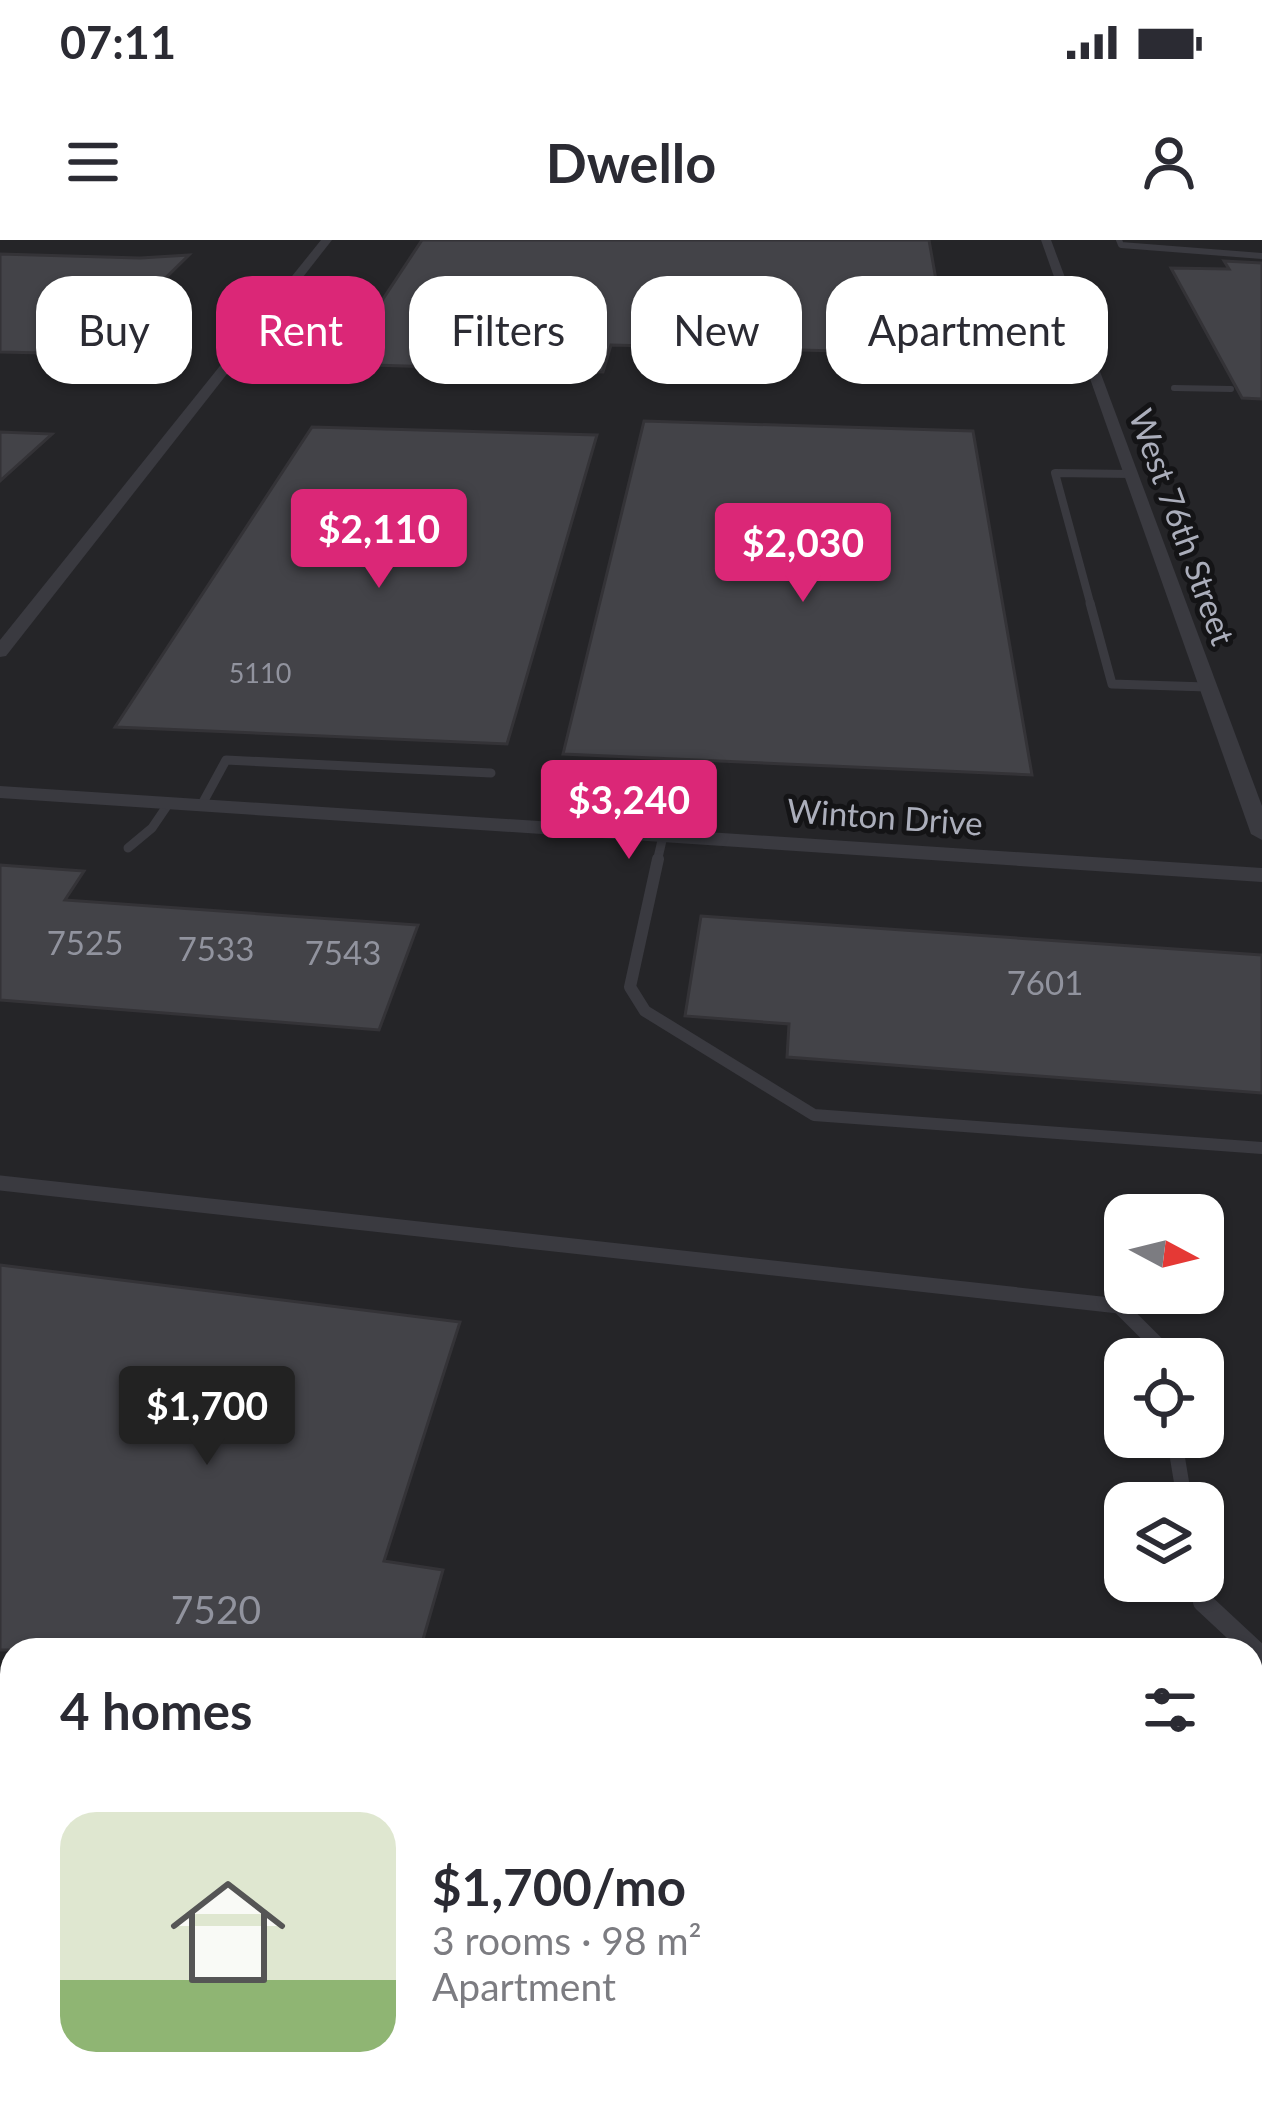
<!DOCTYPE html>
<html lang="en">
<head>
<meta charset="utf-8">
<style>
  :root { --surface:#fff; --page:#f2f2f3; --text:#2b2b33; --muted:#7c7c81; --line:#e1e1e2; --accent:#db2777 }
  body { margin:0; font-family:Lato,sans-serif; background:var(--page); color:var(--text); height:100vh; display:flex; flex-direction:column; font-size:45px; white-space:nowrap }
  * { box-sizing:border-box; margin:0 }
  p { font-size:39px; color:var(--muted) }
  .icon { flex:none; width:66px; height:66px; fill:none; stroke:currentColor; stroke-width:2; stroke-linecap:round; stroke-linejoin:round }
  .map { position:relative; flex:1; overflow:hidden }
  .sheet { position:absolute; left:0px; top:1398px; width:1263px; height:471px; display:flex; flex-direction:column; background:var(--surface); border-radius:36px 36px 0 0; box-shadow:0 3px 9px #0004 }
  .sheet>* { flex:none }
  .hud { position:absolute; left:36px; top:36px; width:1191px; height:108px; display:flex; gap:24px }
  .needle { width:78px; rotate:97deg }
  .controls { position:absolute; left:1104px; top:954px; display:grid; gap:24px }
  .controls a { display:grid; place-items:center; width:120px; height:120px; border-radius:24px; background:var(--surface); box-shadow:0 3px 9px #0004; font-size:60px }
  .price { position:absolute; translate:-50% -102px; padding:0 27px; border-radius:12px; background:var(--accent); color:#fff; font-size:39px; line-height:78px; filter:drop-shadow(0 3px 6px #0008) }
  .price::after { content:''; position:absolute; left:50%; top:72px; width:36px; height:27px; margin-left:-18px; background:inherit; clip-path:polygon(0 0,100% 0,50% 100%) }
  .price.current { background:#222; color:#fff }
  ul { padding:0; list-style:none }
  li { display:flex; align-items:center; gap:36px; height:300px; padding:0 60px }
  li+li { border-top:3px solid var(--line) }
  li span { display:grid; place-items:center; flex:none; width:336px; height:240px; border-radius:36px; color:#555 }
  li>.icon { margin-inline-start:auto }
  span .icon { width:144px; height:144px; fill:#fffc; stroke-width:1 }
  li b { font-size:51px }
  h2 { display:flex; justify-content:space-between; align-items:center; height:144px; padding:0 60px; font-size:51px }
  .pill { padding:0 42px; border-radius:36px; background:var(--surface); box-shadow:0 3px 9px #0004; font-size:42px; line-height:108px }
  .pill.current { background:var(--accent); color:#fff }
  .status { display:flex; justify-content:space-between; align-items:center; height:84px; padding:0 60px; background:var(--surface); direction:ltr }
  .status svg { height:33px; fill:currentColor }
  header { display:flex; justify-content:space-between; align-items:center; height:156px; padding:0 60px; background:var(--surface); font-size:54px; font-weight:700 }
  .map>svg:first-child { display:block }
</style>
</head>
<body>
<div class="status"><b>07:11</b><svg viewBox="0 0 49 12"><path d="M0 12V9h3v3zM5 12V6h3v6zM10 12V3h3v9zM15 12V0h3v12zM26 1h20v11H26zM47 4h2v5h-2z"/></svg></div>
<header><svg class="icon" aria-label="menu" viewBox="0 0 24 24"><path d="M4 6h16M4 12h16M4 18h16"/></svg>Dwello<svg class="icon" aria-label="person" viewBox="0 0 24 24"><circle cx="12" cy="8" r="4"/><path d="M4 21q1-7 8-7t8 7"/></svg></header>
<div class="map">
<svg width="1262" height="1868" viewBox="0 0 1262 1868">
  <rect width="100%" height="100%" fill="#19191b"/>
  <!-- built -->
  <path fill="#252528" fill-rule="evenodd" d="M0,0H1262V1868H0ZM1125,975H1203V1053H1125ZM1125,1119H1203V1197H1125ZM1125,1263H1203V1341H1125ZM12,1410H1251V1857H12Z"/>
  <!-- water -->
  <polygon fill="#2f363f" points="1251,1607 1262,1609 1262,1868 594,1868 595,1857 1251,1857"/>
  <!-- building -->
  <g fill="#434348" stroke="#343337" stroke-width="3">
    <polygon points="422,0 929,0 949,114 611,105 603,132 340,124"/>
    <polygon points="0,14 140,18 189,15 88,114 0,112"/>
    <polygon points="1224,21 1262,23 1262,159 1242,158 1171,28 1229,29"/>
    <polygon points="644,181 973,191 1032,535 563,514"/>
    <polygon points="312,187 597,195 507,504 115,487"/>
    <polygon points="0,192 52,194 0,241"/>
    <polygon points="0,625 84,631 65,660 418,685 379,790 0,760"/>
    <polygon points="701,676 1262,715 1262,853 787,817 789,784 685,776"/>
    <polygon points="0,1025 460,1082 384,1321 443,1330 420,1410 0,1410"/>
  </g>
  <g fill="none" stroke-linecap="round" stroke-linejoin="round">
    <!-- service-far5 -->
    <g stroke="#3a3a40" stroke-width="6">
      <polyline points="1119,0 1121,5 1262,16"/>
      <polyline points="1174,148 1231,149"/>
    </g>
    <!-- service-far4 -->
    <polyline stroke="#3a3a40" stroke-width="8" points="1091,366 1055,233 1131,234"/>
    <!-- service-far3 -->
    <g stroke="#3a3a40" stroke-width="9">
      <polyline points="1090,363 1112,444 1207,447"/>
      <polyline points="201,566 226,520 491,533"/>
      <polyline points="128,608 152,588 169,563"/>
      <polyline points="657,622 663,596"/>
    </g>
    <!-- service-far2 -->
    <g stroke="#3a3a40" stroke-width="12">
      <polyline points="658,619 630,747 645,771 814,875 1262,908"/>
      <polyline points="0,943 25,946"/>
    </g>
    <!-- service-far1 -->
    <g stroke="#3a3a40" stroke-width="15">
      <polyline points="0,943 1119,1066 1172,1119"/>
      <polyline points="1174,1197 1185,1263"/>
      <polyline points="1200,1341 1202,1354"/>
    </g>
    <!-- service -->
    <polyline stroke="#3a3a40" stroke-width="20" points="1201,1351 1203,1362 1262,1417"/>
    <!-- minor -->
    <g fill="#3a3a40" fill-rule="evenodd">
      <polygon points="321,0 332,0 6,416 0,417 0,400"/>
      <polygon points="1041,0 1051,0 1262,566 1262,600 1251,594"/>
      <polygon points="0,546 1262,628 1262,642 0,558"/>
    </g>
  </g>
  <g text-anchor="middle" stroke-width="10" stroke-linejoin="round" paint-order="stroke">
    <!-- far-number labels -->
    <g font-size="27" fill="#91939e">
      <text x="260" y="443">5110</text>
    </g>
    <!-- far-street labels -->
    <g font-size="33" fill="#abaebb" stroke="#141416">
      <text transform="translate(1182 287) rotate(70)" y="12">West 76th Street</text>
      <text transform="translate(885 577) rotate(4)" y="12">Winton Drive</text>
    </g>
    <!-- number labels -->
    <g font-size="33" fill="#91939e">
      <text x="85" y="715">7525</text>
      <text x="216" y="721">7533</text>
      <text x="343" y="725">7543</text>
      <text x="1045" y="755">7601</text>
    </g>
    <!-- near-number labels -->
    <g font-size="39" fill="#91939e">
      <text x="216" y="1384">7520</text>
    </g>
  </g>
</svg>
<div class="controls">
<a><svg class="needle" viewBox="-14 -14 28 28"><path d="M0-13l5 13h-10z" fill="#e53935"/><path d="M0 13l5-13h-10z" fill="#7c7c81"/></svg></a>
<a><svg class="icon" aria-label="locate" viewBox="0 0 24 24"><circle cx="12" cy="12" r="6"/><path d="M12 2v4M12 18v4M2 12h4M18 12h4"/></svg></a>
<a><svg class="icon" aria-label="layers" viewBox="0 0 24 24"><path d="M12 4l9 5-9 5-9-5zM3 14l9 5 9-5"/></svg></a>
</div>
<b class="price" style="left:379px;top:351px">$2,110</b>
<b class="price" style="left:803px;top:365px">$2,030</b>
<b class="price" style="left:629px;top:622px">$3,240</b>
<b class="price current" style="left:207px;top:1228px">$1,700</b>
<div class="hud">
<a class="pill">Buy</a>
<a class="pill current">Rent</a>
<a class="pill">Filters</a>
<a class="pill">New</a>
<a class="pill">Apartment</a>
</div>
<section class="sheet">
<h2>4 homes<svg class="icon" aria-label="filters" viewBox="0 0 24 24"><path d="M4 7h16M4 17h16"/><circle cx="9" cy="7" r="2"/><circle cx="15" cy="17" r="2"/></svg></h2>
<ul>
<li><span style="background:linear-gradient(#dfe7d0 70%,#8fb573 0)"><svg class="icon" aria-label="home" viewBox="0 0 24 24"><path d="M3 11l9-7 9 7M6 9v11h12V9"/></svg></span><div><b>$1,700/mo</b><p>3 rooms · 98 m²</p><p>Apartment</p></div></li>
</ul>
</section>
</div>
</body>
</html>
